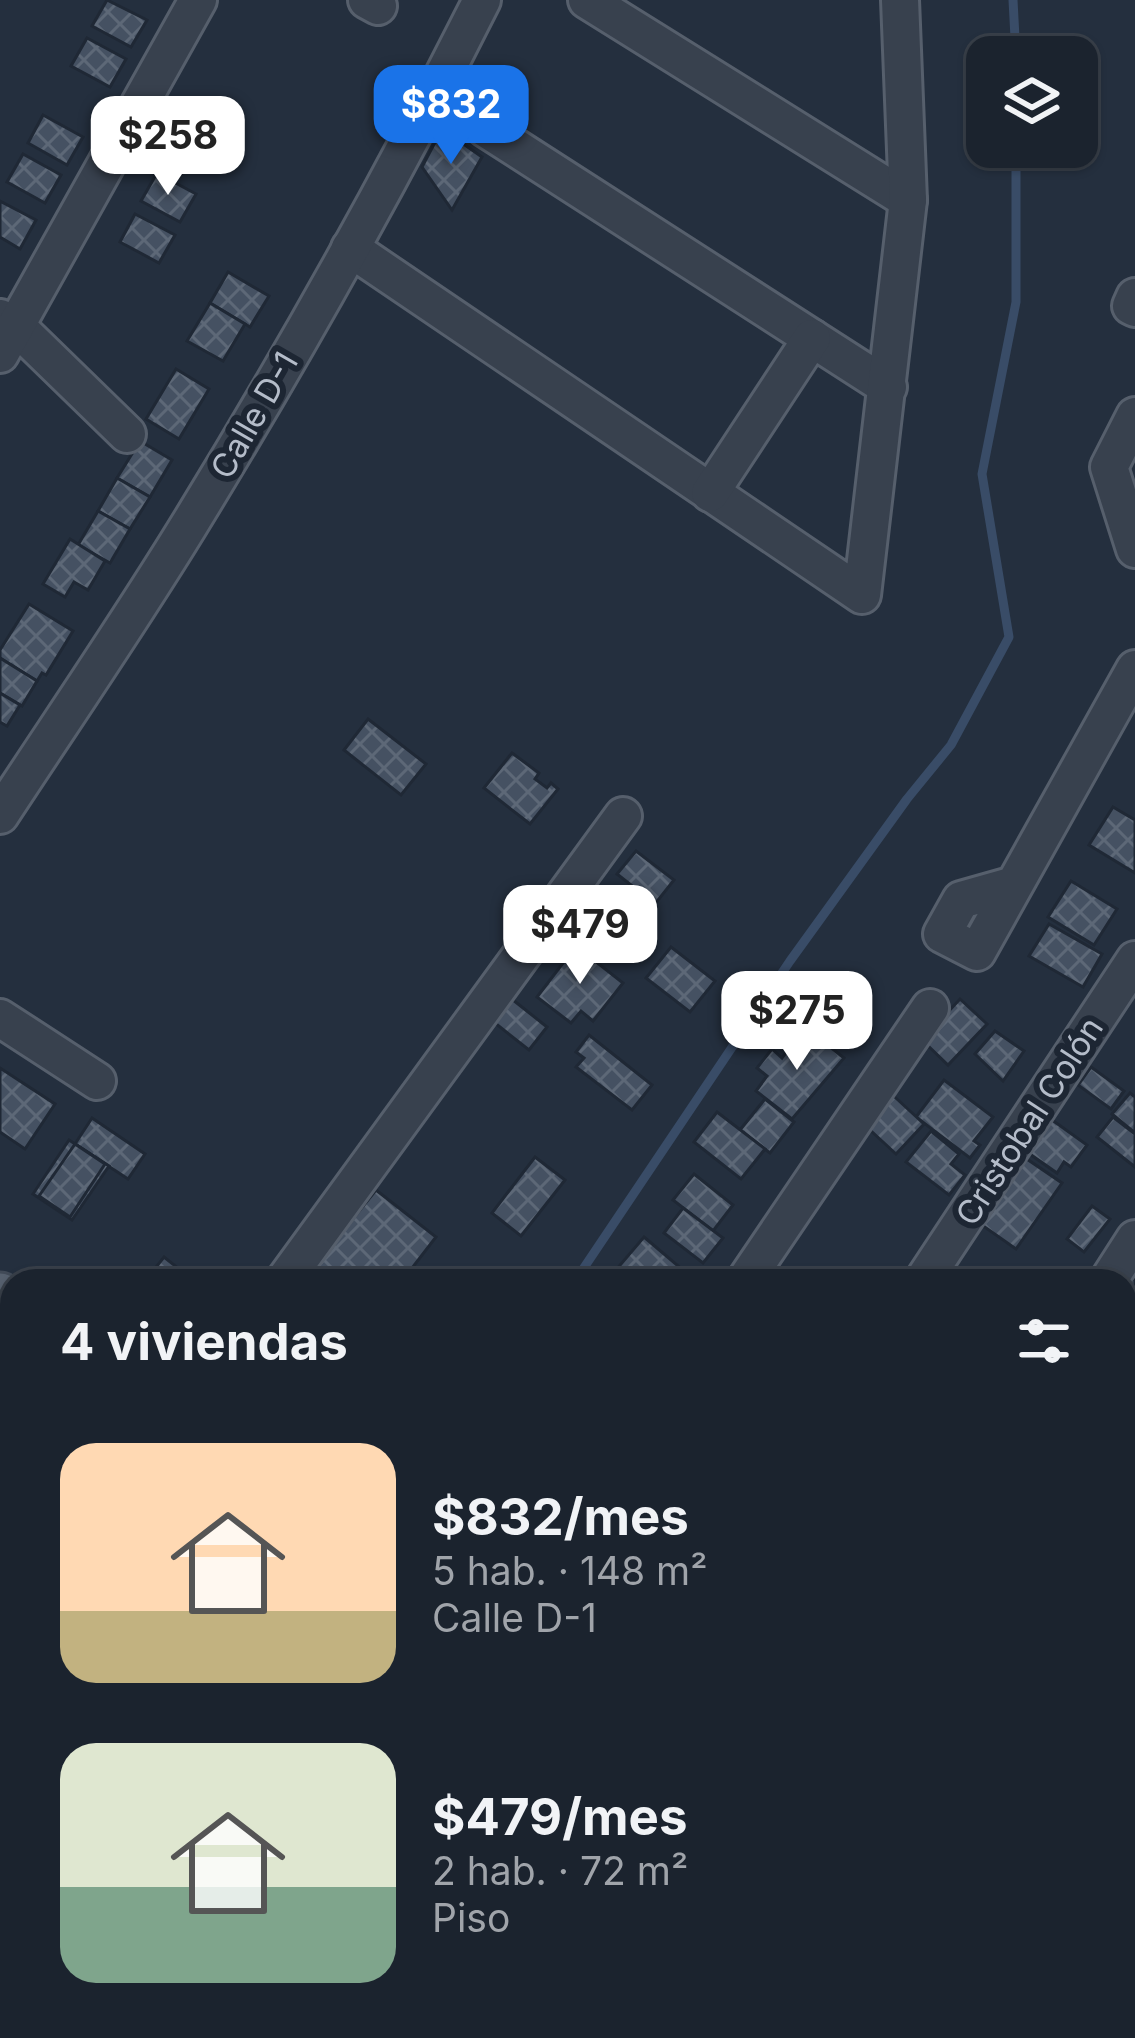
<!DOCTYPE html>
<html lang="es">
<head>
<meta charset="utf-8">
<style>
  :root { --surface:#1b232e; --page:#282f3a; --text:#f1f3f6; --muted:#a0a4aa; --line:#39404a; --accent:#1a73e8 }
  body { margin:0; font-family:Inter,sans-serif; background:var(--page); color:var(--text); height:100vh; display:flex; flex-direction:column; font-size:45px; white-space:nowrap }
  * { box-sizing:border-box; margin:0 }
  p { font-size:39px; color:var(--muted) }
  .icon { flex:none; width:66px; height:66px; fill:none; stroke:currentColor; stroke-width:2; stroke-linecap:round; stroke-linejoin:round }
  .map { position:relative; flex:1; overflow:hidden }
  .details { position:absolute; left:0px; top:1269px; width:1137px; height:771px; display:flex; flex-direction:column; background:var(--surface); border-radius:36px 36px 0 0; box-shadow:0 3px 9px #0004,0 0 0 3px var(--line) }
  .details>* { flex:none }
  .buttons { position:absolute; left:966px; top:36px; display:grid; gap:24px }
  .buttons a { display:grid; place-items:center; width:132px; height:132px; border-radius:24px; background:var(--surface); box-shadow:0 3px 9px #0004,0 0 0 3px var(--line); font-size:60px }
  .price { position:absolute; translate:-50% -102px; padding:0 27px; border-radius:24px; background:#fff; color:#222; font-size:39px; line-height:78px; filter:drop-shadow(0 3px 6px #0008) }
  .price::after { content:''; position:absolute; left:50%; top:72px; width:36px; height:27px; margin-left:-18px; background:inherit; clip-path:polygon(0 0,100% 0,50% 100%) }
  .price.on { background:var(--accent); color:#fff }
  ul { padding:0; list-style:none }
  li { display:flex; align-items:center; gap:36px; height:300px; padding:0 60px }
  li span { display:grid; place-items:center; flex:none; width:336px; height:240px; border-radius:36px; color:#555 }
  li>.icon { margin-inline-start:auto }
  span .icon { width:144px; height:144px; fill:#fffc; stroke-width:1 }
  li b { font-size:51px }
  h2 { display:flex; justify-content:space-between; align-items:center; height:144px; padding:0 60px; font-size:51px }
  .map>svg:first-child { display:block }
</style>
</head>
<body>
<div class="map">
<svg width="1135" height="2038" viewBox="0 0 1135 2038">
  <defs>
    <pattern id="grass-tufts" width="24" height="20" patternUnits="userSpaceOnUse" patternTransform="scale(3)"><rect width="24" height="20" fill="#263c3f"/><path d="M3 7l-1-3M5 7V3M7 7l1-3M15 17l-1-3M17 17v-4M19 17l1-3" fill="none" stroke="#435659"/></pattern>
    <pattern id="building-cross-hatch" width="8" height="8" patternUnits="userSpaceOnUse" patternTransform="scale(3)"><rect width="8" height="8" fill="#455162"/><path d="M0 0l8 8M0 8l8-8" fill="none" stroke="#5d6877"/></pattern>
  </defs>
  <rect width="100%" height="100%" fill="#242f3e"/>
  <!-- grass -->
  <polygon fill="url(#grass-tufts)" points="12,1683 12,2028 264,2028 270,2038 0,2038 0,1703"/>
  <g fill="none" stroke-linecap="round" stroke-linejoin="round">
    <!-- stream -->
    <g stroke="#394c67" stroke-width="9">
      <polyline points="1013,0 1016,57"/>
      <polyline points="575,1281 790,961 907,799 951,745 1009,637 982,474 1016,302 1016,147"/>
      <polyline points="167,2038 169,2028"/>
    </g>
  </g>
  <!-- building -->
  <g fill="url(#building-cross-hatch)" stroke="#1f2835" stroke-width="3">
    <polygon points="107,0 147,20 131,47 92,26"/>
    <polygon points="87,38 126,59 110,87 71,66"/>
    <polygon points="43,115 83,137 67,165 28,143"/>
    <polygon points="442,129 482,157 452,210 422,167"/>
    <polygon points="23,154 61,175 45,203 7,182"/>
    <polygon points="157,173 196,194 180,222 141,201"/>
    <polygon points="0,201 36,220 20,249 0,237"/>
    <polygon points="135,214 175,235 159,263 120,242"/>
    <polygon points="228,272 269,296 250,327 210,303"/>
    <polygon points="210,303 245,324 223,361 187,341"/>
    <polygon points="176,369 209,389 179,439 146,419"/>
    <polygon points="140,441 172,460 150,497 117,478"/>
    <polygon points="117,478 150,497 130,529 98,511"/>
    <polygon points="98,511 130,529 110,563 78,545"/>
    <polygon points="70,539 105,561 88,590 74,582 65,597 43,584"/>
    <polygon points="29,604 73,631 46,675 42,673 37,681 0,658 0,650"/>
    <polygon points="0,658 37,681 22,706 0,693"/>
    <polygon points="0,693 20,705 7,726 0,722"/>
    <polygon points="368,719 426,764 401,795 344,750"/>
    <polygon points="512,753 539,773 535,779 547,788 551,783 558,789 530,824 484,788"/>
    <polygon points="1113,807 1135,820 1135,873 1089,845"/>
    <polygon points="636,851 674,880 655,904 617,874"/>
    <polygon points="1071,881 1117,909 1094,945 1048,917"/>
    <polygon points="592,896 619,917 600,940 573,919"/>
    <polygon points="1049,924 1102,954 1083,987 1029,956"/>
    <polygon points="576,946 623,983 593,1021 581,1011 571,1023 537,997"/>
    <polygon points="671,947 715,981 690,1012 646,978"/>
    <polygon points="503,992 547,1027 529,1050 485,1015"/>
    <polygon points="960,999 987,1024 948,1065 922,1040"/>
    <polygon points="805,1027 844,1058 792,1119 756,1091 767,1076 757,1068 772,1049 782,1058"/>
    <polygon points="995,1031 1024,1051 1003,1081 975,1054"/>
    <polygon points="589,1035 652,1085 632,1110 576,1067 584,1058 576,1052"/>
    <polygon points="1091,1067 1124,1091 1111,1109 1078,1085"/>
    <polygon points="0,1068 55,1104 25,1149 0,1132"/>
    <polygon points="944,1080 993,1117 974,1141 980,1145 970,1158 916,1117"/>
    <polygon points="884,1087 924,1124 896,1154 856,1117"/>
    <polygon points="1130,1093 1135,1097 1135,1133 1112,1114"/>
    <polygon points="765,1099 794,1122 770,1153 740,1130"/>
    <polygon points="717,1112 765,1149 741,1179 694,1142"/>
    <polygon points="1041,1112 1087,1145 1071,1167 1064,1162 1057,1173 1017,1145"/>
    <polygon points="1113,1117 1135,1134 1135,1167 1097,1137"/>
    <polygon points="92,1118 145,1154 128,1179 75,1144"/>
    <polygon points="931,1131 959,1154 951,1164 965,1175 949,1195 906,1162"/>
    <polygon points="69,1140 109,1166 72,1220 33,1194"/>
    <polygon points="75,1144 105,1164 70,1217 39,1196"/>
    <polygon points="1015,1151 1062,1183 1016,1249 969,1216"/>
    <polygon points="535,1157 565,1180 521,1236 492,1213"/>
    <polygon points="694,1174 733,1205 713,1231 673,1200"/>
    <polygon points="376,1190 436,1237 402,1281 303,1281"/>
    <polygon points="1092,1206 1110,1219 1084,1252 1067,1239"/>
    <polygon points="683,1208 723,1238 703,1263 664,1233"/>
    <polygon points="644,1237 684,1271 676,1281 627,1281 615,1271"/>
    <polygon points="164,1257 194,1281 145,1281"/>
    <polygon points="1135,1277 1135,1351 1125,1344 1125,1287"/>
    <polygon points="1130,1355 1135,1358 1135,1396 1129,1404 1125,1401 1125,1362"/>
    <polygon points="1125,1948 1135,1954 1135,2002 1125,1996"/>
    <polygon points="476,2028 556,2028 560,2038 480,2038"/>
    <polygon points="591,2028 640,2028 644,2038 595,2038"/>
    <polygon points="669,2028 727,2028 700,2038 673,2038"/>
  </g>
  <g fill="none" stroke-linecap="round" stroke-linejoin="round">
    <defs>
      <g id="minor">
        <polyline points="367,0 378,6"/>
        <polyline points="587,0 908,200"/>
        <polyline points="485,128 888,387"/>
        <polyline points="350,248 862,595 908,200 900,0"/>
        <polyline points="1135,297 1131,306 1135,308"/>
        <polyline points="0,318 17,327 127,434"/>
        <polyline points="0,354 198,0"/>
        <polyline points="1135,416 1109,467 1135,549"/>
        <polyline points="710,493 812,338"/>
        <path d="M0,815C63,719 129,623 189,525C294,354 392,179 482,0"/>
        <polyline points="1014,885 961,900 942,934 977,952 1135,669"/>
        <polyline points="0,1018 97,1081"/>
        <polyline points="284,1281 623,816"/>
        <polyline points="745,1281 930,1008"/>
        <polyline points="923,1281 1135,960"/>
        <polyline points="1108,1281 1135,1239"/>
        <polyline points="1125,1537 1135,1522"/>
        <polyline points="1125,1795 1135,1780"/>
        <polyline points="575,2028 579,2038"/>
        <polyline points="752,2038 778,2028"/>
      </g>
      <g id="major">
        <polyline points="0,1296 12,1305"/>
        <polyline points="0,1361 12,1370"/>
        <polyline points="991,2028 1015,2038"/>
        <polyline points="1124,2028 1135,2033"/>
      </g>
    </defs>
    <!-- minor casing -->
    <use href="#minor" stroke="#565f6c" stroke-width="42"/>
    <!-- major casing -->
    <use href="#major" stroke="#414a57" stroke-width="51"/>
    <!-- minor -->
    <use href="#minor" stroke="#38414e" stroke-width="36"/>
    <!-- major -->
    <use href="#major" stroke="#56606e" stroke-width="45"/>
  </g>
  <g text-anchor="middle" stroke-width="12" stroke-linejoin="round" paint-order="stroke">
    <!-- street labels -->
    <g font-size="33" fill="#b4bcc9" stroke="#1d2633">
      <text transform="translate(254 415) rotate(-60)" y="12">Calle D-1</text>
      <text transform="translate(1029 1121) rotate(-57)" y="12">Cristobal Colón</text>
    </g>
  </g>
</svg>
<div class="buttons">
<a><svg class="icon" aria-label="layers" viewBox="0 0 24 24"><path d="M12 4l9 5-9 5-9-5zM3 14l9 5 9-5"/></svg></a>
</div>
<b class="price on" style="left:451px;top:167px">$832</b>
<b class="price" style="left:168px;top:198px">$258</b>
<b class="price" style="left:580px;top:987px">$479</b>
<b class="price" style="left:797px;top:1073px">$275</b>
<section class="details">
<h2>4 viviendas<svg class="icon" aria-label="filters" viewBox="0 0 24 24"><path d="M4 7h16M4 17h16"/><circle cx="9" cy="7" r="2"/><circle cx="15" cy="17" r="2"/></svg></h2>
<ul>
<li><span style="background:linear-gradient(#ffd9b3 70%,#c2b280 0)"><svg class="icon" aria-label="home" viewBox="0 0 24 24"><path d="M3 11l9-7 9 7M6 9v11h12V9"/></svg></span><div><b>$832/mes</b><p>5 hab. · 148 m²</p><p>Calle D-1</p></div></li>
<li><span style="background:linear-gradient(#dfe7d0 60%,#7fa58c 0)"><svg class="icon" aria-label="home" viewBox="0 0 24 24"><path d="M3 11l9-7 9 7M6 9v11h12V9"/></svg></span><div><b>$479/mes</b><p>2 hab. · 72 m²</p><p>Piso</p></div></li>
</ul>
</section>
</div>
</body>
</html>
